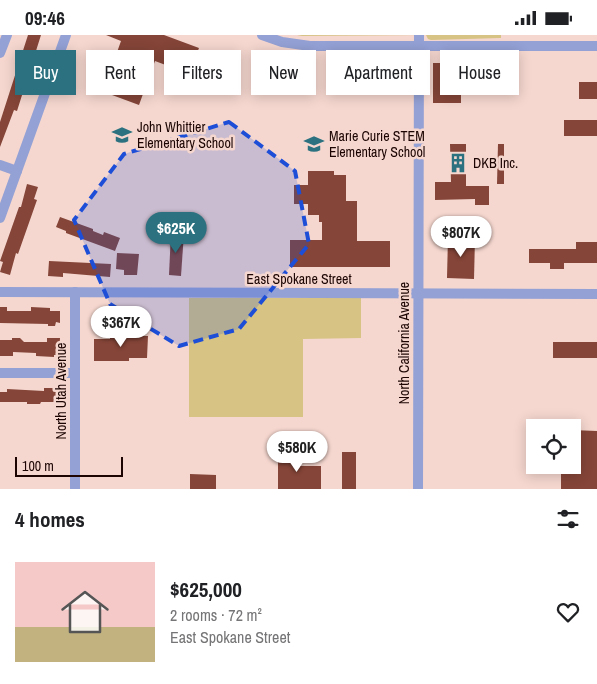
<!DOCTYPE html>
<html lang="en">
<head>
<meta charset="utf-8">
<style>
  :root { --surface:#fff; --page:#f2f2f2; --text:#202124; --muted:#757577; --line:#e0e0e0; --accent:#2b717f }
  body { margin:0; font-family:"Archivo Narrow",sans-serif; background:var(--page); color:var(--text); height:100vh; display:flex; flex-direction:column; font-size:19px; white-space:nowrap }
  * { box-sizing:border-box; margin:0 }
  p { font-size:16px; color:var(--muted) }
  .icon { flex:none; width:28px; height:28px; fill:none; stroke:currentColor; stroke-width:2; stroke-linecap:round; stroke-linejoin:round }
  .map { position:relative; height:454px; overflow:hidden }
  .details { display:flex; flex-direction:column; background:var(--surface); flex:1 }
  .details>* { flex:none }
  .guide { position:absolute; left:15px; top:15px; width:568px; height:45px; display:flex; gap:10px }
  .buttons { position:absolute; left:526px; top:384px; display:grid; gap:10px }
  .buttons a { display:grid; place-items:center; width:55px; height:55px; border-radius:0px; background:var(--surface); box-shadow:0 2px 12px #0003; font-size:25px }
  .scale { position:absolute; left:15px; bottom:12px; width:108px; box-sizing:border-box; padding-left:5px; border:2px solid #1b0402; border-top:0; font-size:14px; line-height:18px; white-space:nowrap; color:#1b0402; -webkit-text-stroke:4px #f5d7cf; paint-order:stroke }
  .price { position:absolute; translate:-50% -42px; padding:0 11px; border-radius:18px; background:#fff; color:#222; font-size:16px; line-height:32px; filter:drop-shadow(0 1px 2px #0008) }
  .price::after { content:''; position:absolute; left:50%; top:30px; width:15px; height:11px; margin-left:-8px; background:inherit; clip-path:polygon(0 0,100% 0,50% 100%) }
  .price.on { background:var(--accent); color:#fff }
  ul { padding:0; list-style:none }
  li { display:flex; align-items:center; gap:15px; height:125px; padding:0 15px }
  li+li { border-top:1px solid var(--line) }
  li span { display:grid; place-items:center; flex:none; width:140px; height:100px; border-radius:0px; color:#555 }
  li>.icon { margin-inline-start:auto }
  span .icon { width:60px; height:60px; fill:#fffc; stroke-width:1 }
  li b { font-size:21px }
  h2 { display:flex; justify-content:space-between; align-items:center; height:60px; padding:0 15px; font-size:21px }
  .tag { padding:0 18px; border-radius:0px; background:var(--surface); box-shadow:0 2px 12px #0003; font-size:18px; line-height:45px }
  .tag.on { background:var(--accent); color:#fff }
  .status { display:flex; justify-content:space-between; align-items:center; height:35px; padding:0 25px; background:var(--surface); direction:ltr }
  .status svg { height:14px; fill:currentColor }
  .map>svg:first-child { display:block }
</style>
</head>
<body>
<div class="status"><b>09:46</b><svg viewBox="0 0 49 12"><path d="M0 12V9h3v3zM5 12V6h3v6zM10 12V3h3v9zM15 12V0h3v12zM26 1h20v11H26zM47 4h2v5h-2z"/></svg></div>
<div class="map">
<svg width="597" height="454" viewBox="0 0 597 454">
  <rect width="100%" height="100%" fill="#f5d7cf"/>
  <!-- green -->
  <g fill="#d7c384">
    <polygon points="297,0 501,0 501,3 431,5 428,4 426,0 302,1"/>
    <polygon points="189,263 361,263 361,303 303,304 303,382 189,382"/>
  </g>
  <!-- building -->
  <g fill="#854538">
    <polygon points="28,0 41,0 17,76 14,75 0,112 0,87"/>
    <polygon points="106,0 164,0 199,13 190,36 180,32 179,35 155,26 139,70 112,60 125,24 116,20 121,6"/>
    <rect x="433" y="28" width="28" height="40"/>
    <rect x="579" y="47" width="18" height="17"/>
    <rect x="564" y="85" width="33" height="16"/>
    <polygon points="450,109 466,109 466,151 489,151 489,170 475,170 475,164 435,165 435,147 451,147"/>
    <polygon points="498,109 504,109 504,149 497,149"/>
    <polygon points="308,136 334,136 334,140 346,140 346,166 357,166 357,206 390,206 390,232 290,232 290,205 322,205 322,187 319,187 319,180 308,180 308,169 294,169 294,150 308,150"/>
    <polygon points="27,149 38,152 34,164 37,165 18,219 16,218 10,240 0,237 3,227 0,226 19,172 21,172"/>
    <polygon points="60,182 93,194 93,196 103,200 104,197 120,203 115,216 66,198 66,196 56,192"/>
    <polygon points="171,197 184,198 181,241 169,240"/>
    <polygon points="448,202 475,203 474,244 447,243"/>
    <polygon points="576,207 597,207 597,228 564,228 564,234 550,234 550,228 529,228 529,214 576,214"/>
    <polygon points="117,218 139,219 137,240 124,240 124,235 116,234"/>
    <polygon points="49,226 111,229 110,242 63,238 63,242 48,241"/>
    <polygon points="0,272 7,272 7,276 31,276 31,272 50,273 50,276 60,276 60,288 56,287 55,291 48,291 48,289 0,288"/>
    <polygon points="110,301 148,301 147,323 129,323 129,326 94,326 94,304 110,304"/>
    <polygon points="12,303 20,303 24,307 47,307 47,303 60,303 59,320 54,320 54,322 36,321 36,318 13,317 13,321 0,321 0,305 12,305"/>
    <rect x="553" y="307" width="44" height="16"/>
    <polygon points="44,353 58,353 58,367 41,367 40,369 27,369 27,367 0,367 0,357 7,357 7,354 44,356"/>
    <polygon points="572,395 597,396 597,454 561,454 561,430 572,430"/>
    <polygon points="278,417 298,417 298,431 321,431 321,454 278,454"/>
    <rect x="342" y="417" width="14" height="37"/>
    <polygon points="190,439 216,440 216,454 190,454"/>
  </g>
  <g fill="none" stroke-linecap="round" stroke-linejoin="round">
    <!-- minor -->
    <g stroke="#94a1d5" stroke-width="10">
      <polyline points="262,0 282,7 310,11 597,11"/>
      <polyline points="0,18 7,0"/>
      <polyline points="0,130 17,136"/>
      <polyline points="0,183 66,0"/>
      <polyline points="0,257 597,259"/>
      <polyline points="0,338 75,338"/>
      <polyline points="75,454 75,257"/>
      <polyline points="418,454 419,0"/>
    </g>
  </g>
  <!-- marked area -->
  <path fill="#1d4ed8" fill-opacity="0.2" stroke="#1d4ed8" stroke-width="4" stroke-dasharray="10 6" stroke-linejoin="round" d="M229,87L295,136L309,209L239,294L179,311L110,269L74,185L124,119Z"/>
  <!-- icons -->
  <defs>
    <symbol id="school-bare" viewBox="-9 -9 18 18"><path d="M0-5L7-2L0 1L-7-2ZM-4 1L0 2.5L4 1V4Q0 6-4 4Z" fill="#2b717f" stroke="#f5d7cf" stroke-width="2.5" paint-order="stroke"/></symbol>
    <symbol id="building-bare" viewBox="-9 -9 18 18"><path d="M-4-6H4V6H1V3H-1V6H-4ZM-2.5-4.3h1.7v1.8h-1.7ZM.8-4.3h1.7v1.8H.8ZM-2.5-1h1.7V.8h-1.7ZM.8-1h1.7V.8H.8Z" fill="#2b717f" stroke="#f5d7cf" stroke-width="2.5" paint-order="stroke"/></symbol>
  </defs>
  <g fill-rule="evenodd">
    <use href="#school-bare" x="108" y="86" width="28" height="28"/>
    <use href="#school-bare" x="300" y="95" width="28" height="28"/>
    <use href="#building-bare" x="444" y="114" width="28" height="28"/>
  </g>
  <g text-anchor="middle" stroke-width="5" stroke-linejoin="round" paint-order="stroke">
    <!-- poi labels -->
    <g font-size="14" fill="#1b0402" stroke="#f5d7cf" text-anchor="start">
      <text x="137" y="97">John Whittier<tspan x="137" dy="16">Elementary School</tspan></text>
      <text x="329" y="106">Marie Curie STEM<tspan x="329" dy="16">Elementary School</tspan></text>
      <text x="473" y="133">DKB Inc.</text>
    </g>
    <!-- street labels -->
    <g font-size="14" fill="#1b0402" stroke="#f5d7cf">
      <text x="299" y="249">East Spokane Street</text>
      <text transform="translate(404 308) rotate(-90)" y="5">North California Avenue</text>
      <text transform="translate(61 356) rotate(-90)" y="5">North Utah Avenue</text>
    </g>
  </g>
</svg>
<div class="buttons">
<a><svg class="icon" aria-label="locate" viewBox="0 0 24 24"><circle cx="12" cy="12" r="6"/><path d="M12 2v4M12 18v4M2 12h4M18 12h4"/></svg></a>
</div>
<div class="scale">100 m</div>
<b class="price on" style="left:176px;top:219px">$625K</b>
<b class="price" style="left:461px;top:223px">$807K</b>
<b class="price" style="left:121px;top:313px">$367K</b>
<b class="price" style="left:297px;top:438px">$580K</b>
<div class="guide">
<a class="tag on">Buy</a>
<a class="tag">Rent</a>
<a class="tag">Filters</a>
<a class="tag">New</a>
<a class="tag">Apartment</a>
<a class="tag">House</a>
</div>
</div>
<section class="details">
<h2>4 homes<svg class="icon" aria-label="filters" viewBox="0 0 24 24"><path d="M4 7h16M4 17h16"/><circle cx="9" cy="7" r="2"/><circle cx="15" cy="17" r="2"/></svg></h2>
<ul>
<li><span style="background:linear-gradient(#f6c9c9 65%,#c2b280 0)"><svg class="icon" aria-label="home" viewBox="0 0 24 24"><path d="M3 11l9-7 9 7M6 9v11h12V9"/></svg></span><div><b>$625,000</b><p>2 rooms · 72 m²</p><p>East Spokane Street</p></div><svg class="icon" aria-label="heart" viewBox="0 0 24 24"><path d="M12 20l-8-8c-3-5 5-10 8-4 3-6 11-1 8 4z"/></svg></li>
</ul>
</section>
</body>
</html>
